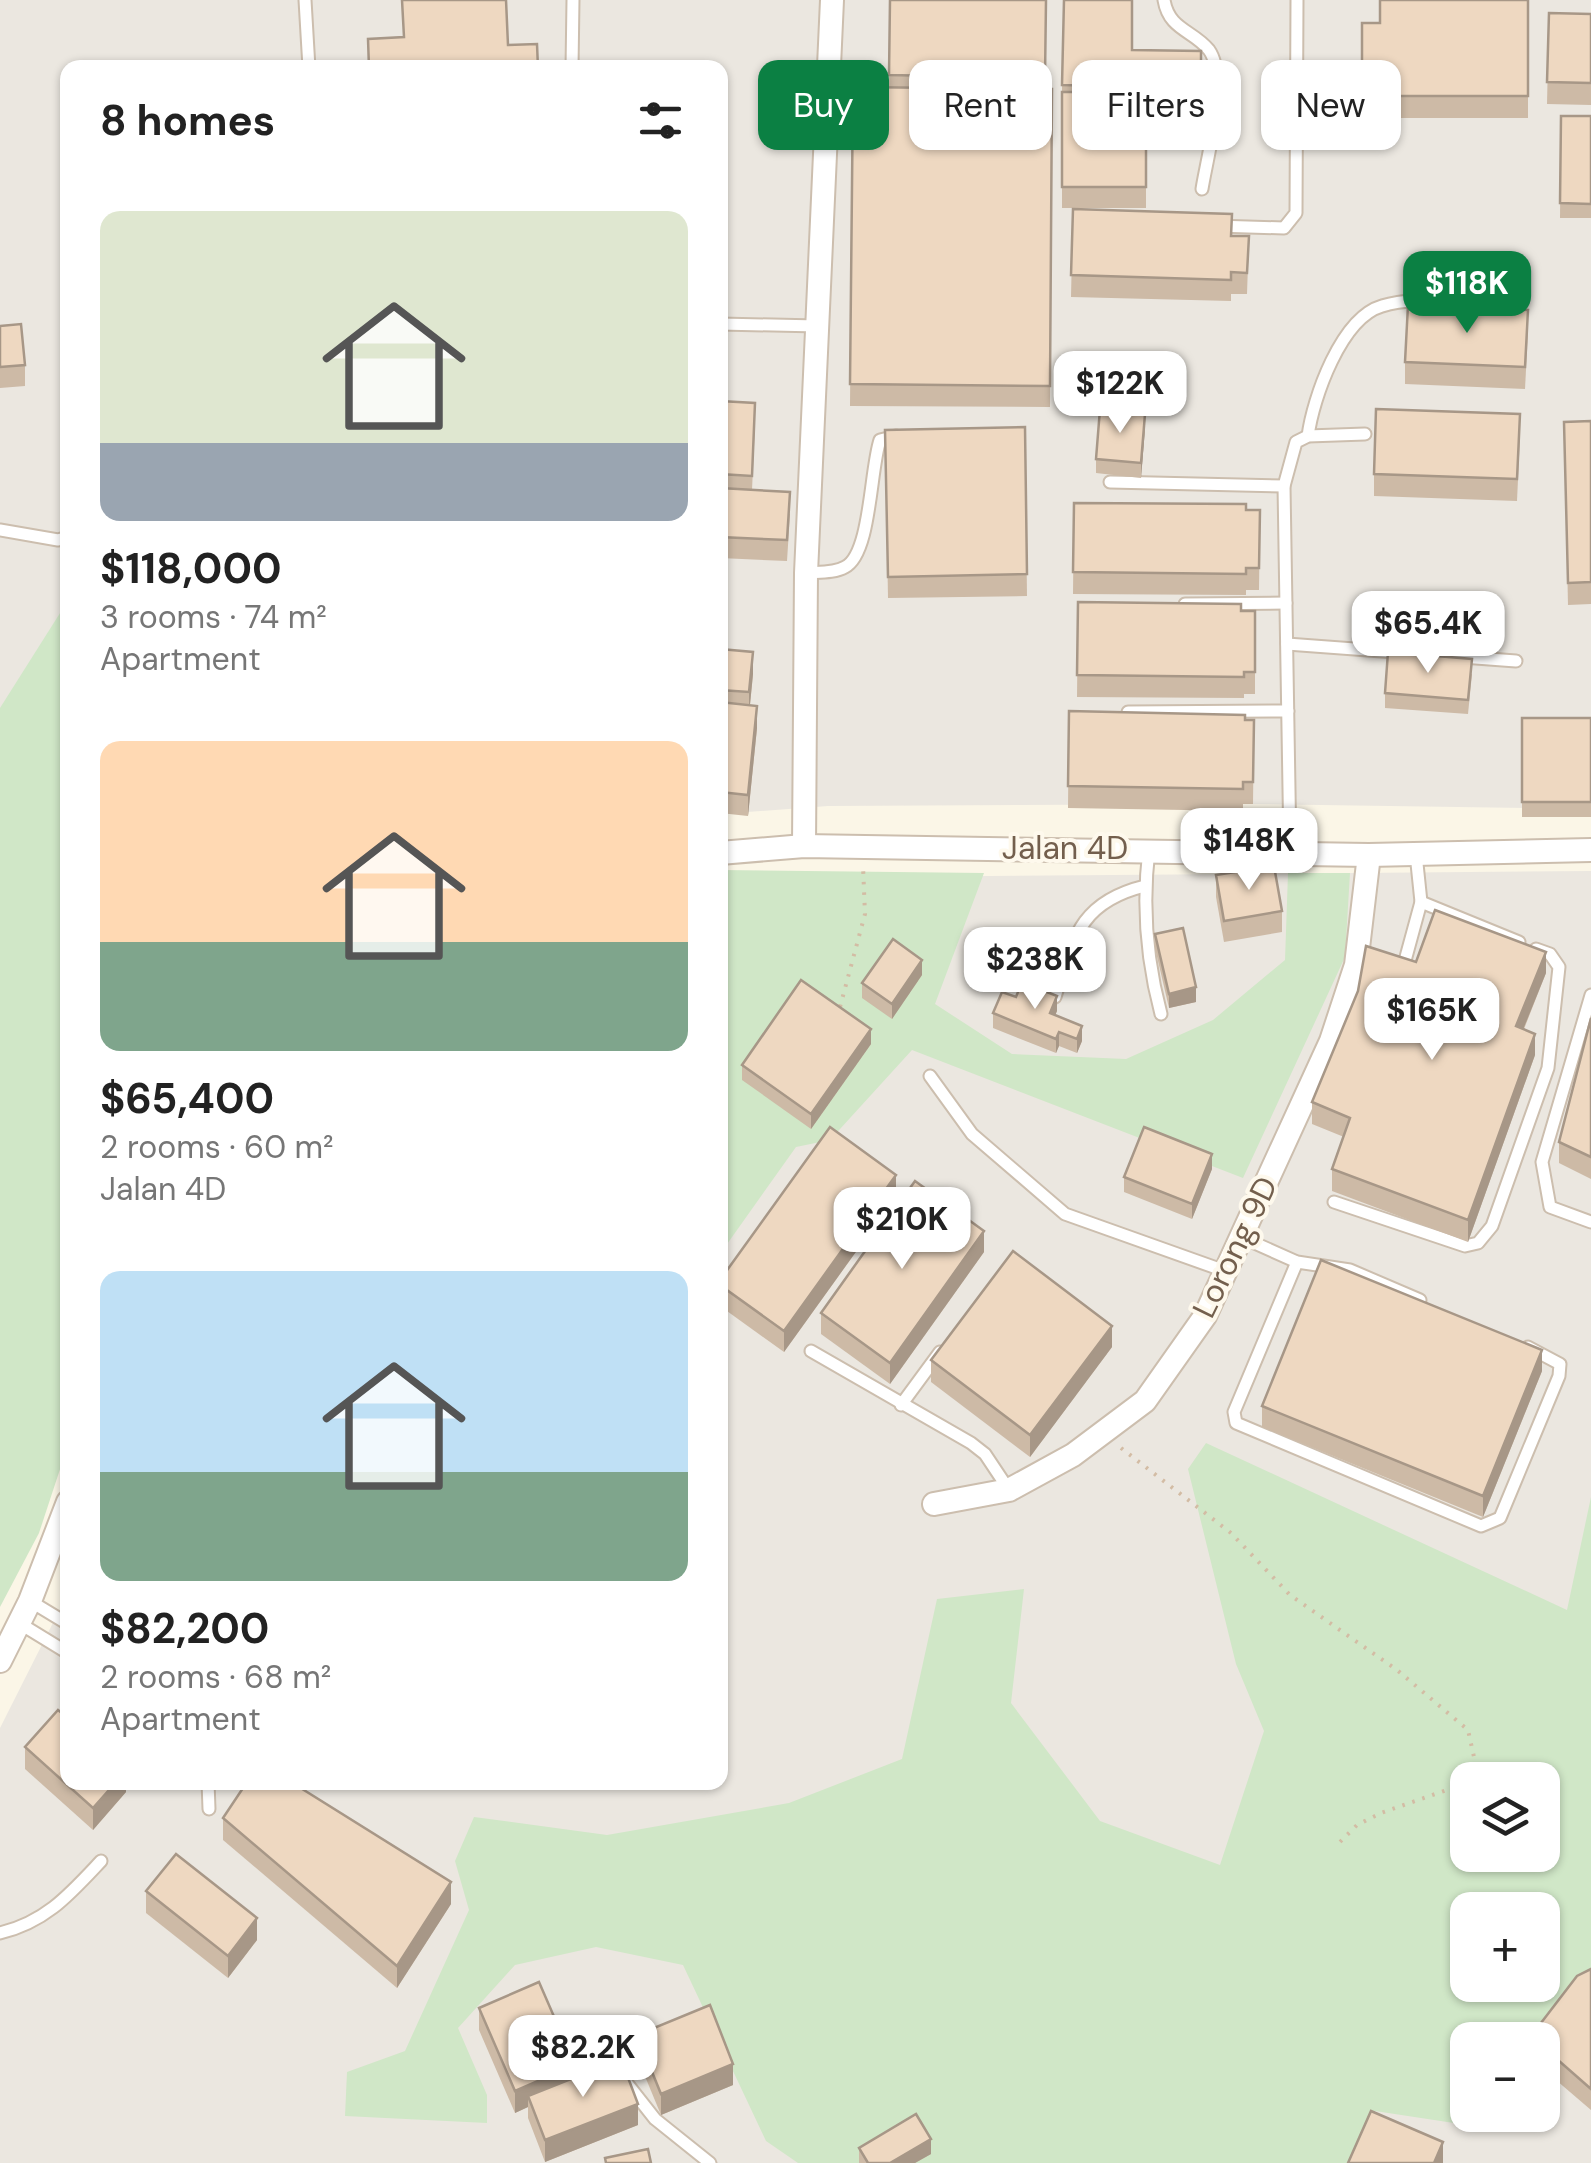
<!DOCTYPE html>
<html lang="en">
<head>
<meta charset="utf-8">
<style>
  :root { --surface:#fff; --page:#f2f2f2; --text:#222; --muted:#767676; --accent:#0b8043 }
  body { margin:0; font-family:"DM Sans",sans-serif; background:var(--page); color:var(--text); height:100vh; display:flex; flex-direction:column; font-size:38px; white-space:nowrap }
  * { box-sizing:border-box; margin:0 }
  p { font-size:32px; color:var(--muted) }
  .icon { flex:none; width:55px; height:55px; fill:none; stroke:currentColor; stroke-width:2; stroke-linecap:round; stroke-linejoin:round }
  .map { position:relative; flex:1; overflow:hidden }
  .sheet { position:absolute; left:60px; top:60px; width:668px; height:1730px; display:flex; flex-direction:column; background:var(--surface); border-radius:20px; box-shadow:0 2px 8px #0004 }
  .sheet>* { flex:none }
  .guide { position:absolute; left:758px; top:60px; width:682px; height:90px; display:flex; gap:20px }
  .tools { position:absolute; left:1450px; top:1762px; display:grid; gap:20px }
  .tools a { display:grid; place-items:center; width:110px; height:110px; border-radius:20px; background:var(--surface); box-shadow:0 2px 8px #0004; font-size:50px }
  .price { position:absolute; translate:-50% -85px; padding:0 22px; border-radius:20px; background:#fff; color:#222; font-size:32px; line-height:65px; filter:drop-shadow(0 2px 5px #0008) }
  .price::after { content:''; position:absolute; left:50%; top:60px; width:30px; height:22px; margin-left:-15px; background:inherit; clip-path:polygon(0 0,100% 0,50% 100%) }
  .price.on { background:var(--accent); color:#fff }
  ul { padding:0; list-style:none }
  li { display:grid; align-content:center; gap:20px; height:530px; padding:0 40px }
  li span { display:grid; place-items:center; height:310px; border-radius:20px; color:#555 }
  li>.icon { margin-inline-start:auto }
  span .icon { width:180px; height:180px; fill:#fffc; stroke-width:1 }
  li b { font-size:42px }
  h2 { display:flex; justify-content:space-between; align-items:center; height:120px; padding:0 40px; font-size:42px }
  .pill { padding:0 35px; border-radius:20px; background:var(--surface); box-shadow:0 2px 8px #0004; font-size:35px; line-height:90px }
  .pill.on { background:var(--accent); color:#fff }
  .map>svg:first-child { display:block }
</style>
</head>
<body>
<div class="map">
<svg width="1591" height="2163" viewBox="0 0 1591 2163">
  <rect width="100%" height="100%" fill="#fbf6e7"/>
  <!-- industrial -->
  <g fill="#ebe7e0" fill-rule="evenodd">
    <polygon points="0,0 1591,0 1591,809 1248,804 828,806 720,814 720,68 68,68 67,1343 0,1543"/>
    <path d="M1591,871V2163H0V1728L67,1595L68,1782H720V887L749,878ZM1468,1780H1542V1855H1468ZM1468,1910H1542V1985H1468ZM1468,2040H1542V2115H1468Z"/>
  </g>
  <!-- green -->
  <g fill="#d0e7c7" fill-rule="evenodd">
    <polygon points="67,602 67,1448 39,1533 0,1607 0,708"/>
    <polygon points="720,870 984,873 935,1004 1012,1054 1126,1059 1213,1020 1285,960 1288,873 1350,873 1345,957 1243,1178 912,1050 830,1140 796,1147 720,1254"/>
    <path d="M1206,1443L1567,1610L1591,1497V1990L1556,2007L1525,2040H1468V2115H1511L1513,2132L1375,2111L1354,2163H798L766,2141L683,1965L596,1947L515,1965L458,2028L487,2095V2123L345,2116L347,2072L405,2051L469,1910L455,1861L474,1817L607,1835L789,1803L902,1759L937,1599L1024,1589L1011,1703L1100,1821L1220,1865L1264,1731L1236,1664L1188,1469ZM1468,1780H1542V1855H1468ZM1468,1910H1542V1985H1468Z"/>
  </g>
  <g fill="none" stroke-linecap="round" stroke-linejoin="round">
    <defs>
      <g id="service">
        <polyline points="305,0 309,68"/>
        <path d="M1164,0C1169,30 1193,30 1209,50C1229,78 1207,157 1202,189"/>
        <polyline points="572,68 573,0"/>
        <polyline points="1216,226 1284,228 1296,213 1297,0"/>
        <polyline points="720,324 818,326"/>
        <path d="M1308,436C1313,398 1341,318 1382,306C1413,296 1451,302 1483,301"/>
        <polyline points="1110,482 1284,486"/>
        <polyline points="0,530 58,540 68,537"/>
        <path d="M806,573C819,572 835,573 845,567C871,554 870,469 880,440L896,436"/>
        <polyline points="1185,604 1286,603"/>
        <polyline points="1287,644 1516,661"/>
        <polyline points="1128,712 1288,711"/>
        <path d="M1149,849C1142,906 1146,958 1161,1014"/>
        <polyline points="1290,850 1284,486 1296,442 1308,436 1365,434"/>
        <polyline points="1421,902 1519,942"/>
        <polyline points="1403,968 1421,902 1416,854"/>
        <polyline points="1591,995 1542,1162 1550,1207 1591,1222"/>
        <path d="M1055,997C1073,939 1079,902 1145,886"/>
        <polyline points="930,1076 972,1134 1065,1214 1225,1271"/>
        <polyline points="1334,1202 1465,1246 1478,1243 1492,1226 1548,1068 1559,967 1550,954 1536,949"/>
        <polyline points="1241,1237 1297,1262 1350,1270 1420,1300"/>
        <polyline points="1297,1262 1234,1412 1236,1423 1481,1526 1500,1518 1559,1376 1560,1364 1528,1347"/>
        <polyline points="811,1351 971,1443 985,1454 1009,1490"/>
        <polyline points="901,1405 940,1352"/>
        <polyline points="30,1601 68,1624"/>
        <polyline points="19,1623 68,1653"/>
        <polyline points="208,1782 209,1809"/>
        <path d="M0,1933C46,1922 70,1894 101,1861"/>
        <polyline points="610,2062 655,2119 710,2163"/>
      </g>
      <g id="minor">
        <polyline points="804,846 806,573 832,0"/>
        <polyline points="720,853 804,846 1369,855 1591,850"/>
        <polyline points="934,1504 1009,1490 1073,1455 1145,1401 1205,1316 1331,1041 1356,965 1369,855"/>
        <polyline points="0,1661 30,1601 68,1502"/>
      </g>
    </defs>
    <!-- service casing -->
    <use href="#service" stroke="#ccbeae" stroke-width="15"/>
    <!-- minor casing -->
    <use href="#minor" stroke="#ccbeae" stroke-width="26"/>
    <!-- path -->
    <g stroke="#d3bca4" stroke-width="4" stroke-dasharray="2.5 8" stroke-linecap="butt">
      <polyline points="840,1007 865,914 863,866"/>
      <polyline points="1121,1448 1231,1533 1290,1595 1397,1670 1468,1730 1474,1757 1470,1775 1458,1786 1381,1813 1357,1825 1340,1842"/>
    </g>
    <!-- service -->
    <use href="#service" stroke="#fff" stroke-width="11"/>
    <!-- minor -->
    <use href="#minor" stroke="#fff" stroke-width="22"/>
  </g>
  <!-- wall -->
  <g fill="#cdbaa6">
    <polygon points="890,0 1046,0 1045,89 1052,89 1050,407 850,406 853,87 889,87"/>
    <polygon points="1528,0 1528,118 1380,118 1380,102 1362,102 1362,23 1380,23"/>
    <polygon points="1549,13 1591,14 1591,105 1547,104"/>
    <polygon points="1201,51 1201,109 1146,108 1146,208 1062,208 1062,85"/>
    <polygon points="1561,116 1591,116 1591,218 1560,218"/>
    <polygon points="1073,209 1232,236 1249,236 1247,294 1231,294 1231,301 1071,297"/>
    <polygon points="0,326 25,365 25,386 0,388"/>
    <polygon points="1528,332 1525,389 1405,384 1405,362"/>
    <polygon points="720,401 755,425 752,490 790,514 787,561 720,558"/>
    <polygon points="1591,421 1591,604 1568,605 1564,422"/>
    <polygon points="1025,427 1027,596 888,598 885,430"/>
    <polygon points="1145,428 1141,478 1096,473 1096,459"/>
    <polygon points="1520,436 1517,501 1374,496 1374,474"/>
    <polygon points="1074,503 1260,510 1259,590 1246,590 1246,595 1073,594"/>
    <polygon points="1078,602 1255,611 1255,694 1244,694 1244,698 1077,697"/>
    <polygon points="720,649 753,674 750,705 757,728 748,816 720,813"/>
    <polygon points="1472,674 1468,714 1385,708 1385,693"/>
    <polygon points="1069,711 1254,720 1253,804 1243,804 1243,811 1068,808"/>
    <rect x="1522" y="718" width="69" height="99"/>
    <polygon points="1216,875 1282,911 1282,932 1224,942 1216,897"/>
    <polygon points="1155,934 1196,1002 1169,1008 1155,948"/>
    <polygon points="1416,962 1546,973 1524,1029 1535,1055 1468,1242 1332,1191 1332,1169 1344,1137 1312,1124 1312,1102 1358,991"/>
    <polygon points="922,975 892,1019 862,998 862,983"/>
    <polygon points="1057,1011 1055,1015 1082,1041 1077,1053 1059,1046 1056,1053 993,1028 993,1013"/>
    <polygon points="1591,1018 1591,1179 1559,1163 1559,1142"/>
    <polygon points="871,1044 811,1129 742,1080 742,1065"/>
    <polygon points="1212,1169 1192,1219 1124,1192 1124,1177"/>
    <polygon points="896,1196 784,1352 720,1306 720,1280"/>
    <polygon points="984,1252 890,1384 821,1334 821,1313"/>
    <polygon points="1112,1347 1030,1457 931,1382 931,1360"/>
    <polygon points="1542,1371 1483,1517 1262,1427 1262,1406"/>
    <polygon points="25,1747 126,1782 126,1792 93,1830 25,1769"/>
    <polygon points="223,1818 451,1904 397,1988 223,1840"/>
    <polygon points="146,1891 257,1940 228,1978 146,1913"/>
    <polygon points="1591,1969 1591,2110 1542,2068 1542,2040 1531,2040 1531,2036"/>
    <polygon points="479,2008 575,2078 638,2125 545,2162 528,2118 528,2107 515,2113 479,2030"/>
    <polygon points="637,2035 733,2085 661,2115 637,2057"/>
    <polygon points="859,2148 931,2154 915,2163 859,2163"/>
  </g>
  <!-- shaded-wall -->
  <g fill="#a79787">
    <polygon points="1145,414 1145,428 1141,478 1141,463"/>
    <polygon points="753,652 753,674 749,714 749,692"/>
    <polygon points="757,706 757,728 748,816 748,795"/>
    <polygon points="1546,952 1546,973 1516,1047 1516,1026"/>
    <polygon points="922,960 922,975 892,1019 892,1004"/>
    <polygon points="1196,987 1196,1002 1169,1008 1169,994"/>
    <polygon points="1057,996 1057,1011 1050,1028 1050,1013"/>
    <polygon points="1082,1026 1082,1041 1077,1053 1077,1039"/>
    <polygon points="871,1029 871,1044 811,1129 811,1114"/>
    <polygon points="1059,1032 1059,1046 1056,1053 1056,1039"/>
    <polygon points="1535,1034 1535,1055 1468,1242 1468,1220"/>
    <polygon points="1212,1154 1212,1169 1192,1219 1192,1204"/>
    <polygon points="896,1175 896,1196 784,1352 784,1331"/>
    <polygon points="984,1231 984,1252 890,1384 890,1363"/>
    <polygon points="1112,1326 1112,1347 1030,1457 1030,1435"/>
    <polygon points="1542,1350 1542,1371 1483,1517 1483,1496"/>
    <polygon points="116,1782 126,1782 126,1792 93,1830 93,1808"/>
    <polygon points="451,1882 451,1904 397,1988 397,1966"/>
    <polygon points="257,1918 257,1940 228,1978 228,1956"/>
    <polygon points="733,2064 733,2085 661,2115 661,2094"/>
    <polygon points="575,2065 575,2087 528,2096 528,2107 515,2113 515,2091"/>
    <polygon points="638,2104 638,2125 545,2162 545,2140"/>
    <polygon points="931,2139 931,2154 915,2163 890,2163"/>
    <polygon points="1443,2142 1443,2163 1434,2163"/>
  </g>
  <!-- building -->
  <g fill="#eed8c1" stroke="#a79787" stroke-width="2.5">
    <polygon points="402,0 506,0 508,45 537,44 538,68 369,68 368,39 404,37"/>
    <polygon points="890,0 1046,0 1045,78 889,75"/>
    <polygon points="1064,0 1132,0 1132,50 1201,51 1201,88 1062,85"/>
    <polygon points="1380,0 1528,0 1528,96 1380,96 1380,80 1362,80 1362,23 1380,23"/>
    <polygon points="1549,13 1591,14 1591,83 1547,82"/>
    <polygon points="853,87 1052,89 1050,386 850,384"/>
    <rect x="1062" y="92" width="84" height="95"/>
    <polygon points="1561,116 1591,116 1591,204 1560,203"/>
    <polygon points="1073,209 1232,214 1231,236 1249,236 1247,273 1231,272 1231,280 1071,275"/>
    <polygon points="1408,305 1528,310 1525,367 1405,362"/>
    <polygon points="21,324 25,365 0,367 0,326"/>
    <polygon points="720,401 755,403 752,476 720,474"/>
    <polygon points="1100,409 1145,414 1141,463 1096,459"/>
    <polygon points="1376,409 1520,414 1517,479 1374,474"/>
    <polygon points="1591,421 1591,582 1568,583 1564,422"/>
    <polygon points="1025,427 1027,574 888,577 885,430"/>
    <polygon points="720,488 790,492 787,540 720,537"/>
    <polygon points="1074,503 1246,504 1246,510 1260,510 1259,568 1246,568 1246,574 1073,572"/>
    <polygon points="1078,602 1241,604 1241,611 1255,611 1255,672 1244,672 1244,677 1077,675"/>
    <polygon points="720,649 753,652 749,692 720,690"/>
    <polygon points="1388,652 1472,659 1468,700 1385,693"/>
    <polygon points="720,702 757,706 748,795 720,792"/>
    <polygon points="1069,711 1245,715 1245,720 1254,720 1253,782 1243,782 1243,789 1068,786"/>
    <rect x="1522" y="718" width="69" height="84"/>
    <polygon points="1274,866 1282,911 1224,921 1216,875"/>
    <polygon points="1435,910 1546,952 1516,1026 1535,1034 1468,1220 1332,1169 1350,1118 1312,1102 1358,991 1366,946 1416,962"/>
    <polygon points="1183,928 1196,987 1169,994 1155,934"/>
    <polygon points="893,939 922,960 892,1004 862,983"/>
    <polygon points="801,980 871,1029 811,1114 742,1065"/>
    <polygon points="1022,982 1057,996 1050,1013 1082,1026 1077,1039 1059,1032 1056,1039 993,1013 1002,992 1016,997"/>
    <polygon points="1591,1018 1591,1157 1559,1142"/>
    <polygon points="830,1127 896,1175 784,1331 720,1285 720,1280"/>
    <polygon points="1144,1127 1212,1154 1192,1204 1124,1177"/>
    <polygon points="915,1181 984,1231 890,1363 821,1313"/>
    <polygon points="1013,1251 1112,1326 1030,1435 931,1360"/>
    <polygon points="1321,1260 1542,1350 1483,1496 1262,1406"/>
    <polygon points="58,1710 68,1718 68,1782 116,1782 93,1808 25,1747"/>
    <polygon points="247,1782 291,1782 451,1882 397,1966 223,1818"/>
    <polygon points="176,1854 257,1918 228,1956 146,1891"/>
    <polygon points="1591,1969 1591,2089 1542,2046 1542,2040 1535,2040 1531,2036 1577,1976"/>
    <polygon points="539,1982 575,2065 515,2091 479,2008"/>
    <polygon points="710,2005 733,2064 661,2094 637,2035"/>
    <polygon points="621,2059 638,2104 545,2140 528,2096"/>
    <polygon points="1371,2111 1443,2142 1434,2163 1348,2163"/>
    <polygon points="916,2114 931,2139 890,2163 868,2163 859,2148"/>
    <polygon points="648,2149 651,2163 606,2163 605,2158"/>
  </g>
  <g text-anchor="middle" stroke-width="8" stroke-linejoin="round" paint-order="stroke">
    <!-- street labels -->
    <g font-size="32" fill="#735f4d" stroke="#fef9ed">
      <text x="1065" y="859">Jalan 4D</text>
      <text transform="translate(1235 1247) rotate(-64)" y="11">Lorong 9D</text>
    </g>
  </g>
</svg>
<div class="tools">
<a><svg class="icon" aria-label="layers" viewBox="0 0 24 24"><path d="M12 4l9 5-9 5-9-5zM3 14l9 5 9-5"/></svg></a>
<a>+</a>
<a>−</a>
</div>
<b class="price on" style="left:1467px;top:336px">$118K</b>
<b class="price" style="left:1120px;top:436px">$122K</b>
<b class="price" style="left:1428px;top:676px">$65.4K</b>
<b class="price" style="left:1249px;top:893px">$148K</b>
<b class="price" style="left:1035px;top:1012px">$238K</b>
<b class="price" style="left:1432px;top:1063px">$165K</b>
<b class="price" style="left:902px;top:1272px">$210K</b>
<b class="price" style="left:583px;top:2100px">$82.2K</b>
<div class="guide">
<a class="pill on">Buy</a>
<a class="pill">Rent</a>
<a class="pill">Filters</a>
<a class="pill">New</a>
</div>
<section class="sheet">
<h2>8 homes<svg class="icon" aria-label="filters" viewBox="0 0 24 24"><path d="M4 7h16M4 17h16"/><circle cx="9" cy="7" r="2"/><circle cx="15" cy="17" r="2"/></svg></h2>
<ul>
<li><span style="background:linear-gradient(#dfe7d0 75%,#9aa5b1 0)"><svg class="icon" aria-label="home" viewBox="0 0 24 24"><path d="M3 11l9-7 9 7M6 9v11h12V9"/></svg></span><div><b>$118,000</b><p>3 rooms · 74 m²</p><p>Apartment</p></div></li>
<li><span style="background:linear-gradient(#ffd9b3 65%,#7fa58c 0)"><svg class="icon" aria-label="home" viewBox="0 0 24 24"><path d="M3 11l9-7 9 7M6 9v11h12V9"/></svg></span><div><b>$65,400</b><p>2 rooms · 60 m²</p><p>Jalan 4D</p></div></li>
<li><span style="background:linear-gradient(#bfe0f5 65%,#7fa58c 0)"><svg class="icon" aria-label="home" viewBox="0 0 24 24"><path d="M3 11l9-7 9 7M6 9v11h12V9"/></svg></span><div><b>$82,200</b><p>2 rooms · 68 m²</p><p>Apartment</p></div></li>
</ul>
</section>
</div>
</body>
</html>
